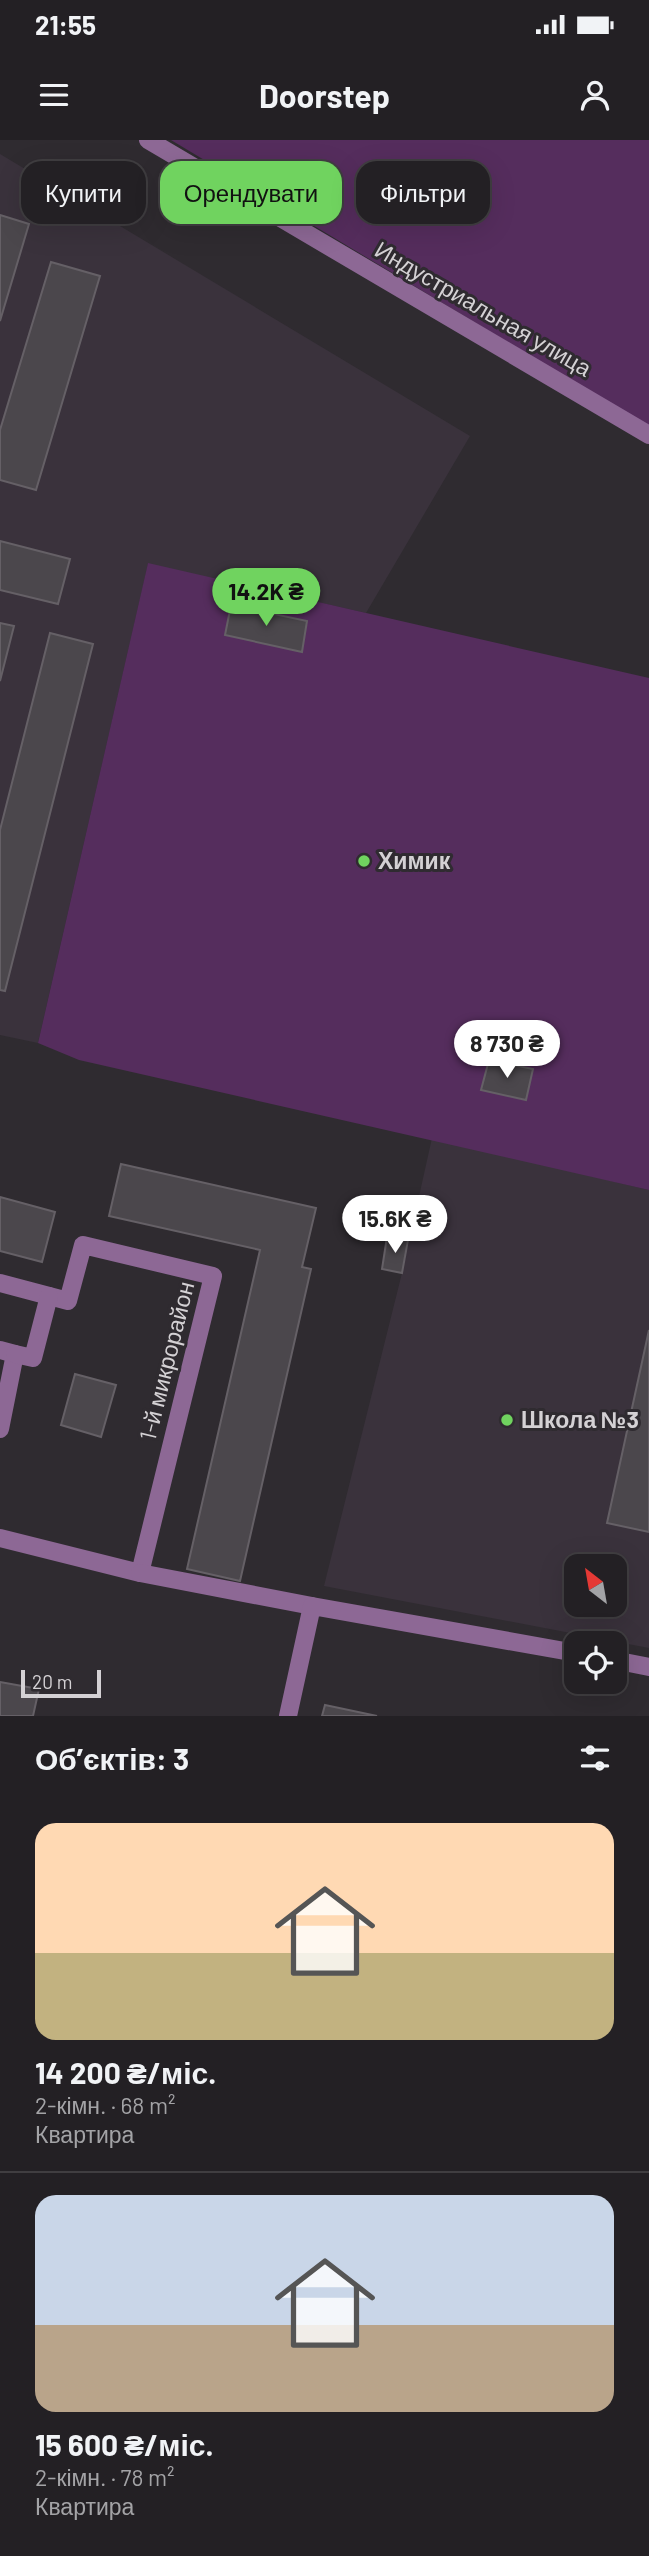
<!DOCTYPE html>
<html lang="uk">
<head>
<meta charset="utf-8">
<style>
  :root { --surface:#232024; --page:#2f2d31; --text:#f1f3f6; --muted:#a3a3a6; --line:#403e41; --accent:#70d35f }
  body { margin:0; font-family:Barlow,sans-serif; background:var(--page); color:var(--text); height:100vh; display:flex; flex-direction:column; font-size:26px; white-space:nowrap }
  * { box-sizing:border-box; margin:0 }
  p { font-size:23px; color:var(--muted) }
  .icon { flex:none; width:38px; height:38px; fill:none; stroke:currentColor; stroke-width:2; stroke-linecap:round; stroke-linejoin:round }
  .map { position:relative; height:1576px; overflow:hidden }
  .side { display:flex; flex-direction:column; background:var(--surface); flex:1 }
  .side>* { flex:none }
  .hud { position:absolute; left:21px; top:21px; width:607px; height:63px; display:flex; gap:14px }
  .needle { width:46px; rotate:329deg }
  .buttons { position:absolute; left:564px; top:1414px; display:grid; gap:14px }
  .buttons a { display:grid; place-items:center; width:63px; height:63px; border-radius:14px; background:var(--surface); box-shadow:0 7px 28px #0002,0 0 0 2px var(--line); font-size:35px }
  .scale { position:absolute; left:21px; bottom:18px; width:80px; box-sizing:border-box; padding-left:7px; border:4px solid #d4d1d4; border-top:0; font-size:19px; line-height:24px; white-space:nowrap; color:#d4d1d4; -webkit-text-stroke:5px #2f2b30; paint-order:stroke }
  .price { position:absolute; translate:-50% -60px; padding:0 16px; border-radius:24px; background:#fff; color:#222; font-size:23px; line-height:46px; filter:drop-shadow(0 2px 4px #0008) }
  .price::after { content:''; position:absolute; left:50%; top:42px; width:21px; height:16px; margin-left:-10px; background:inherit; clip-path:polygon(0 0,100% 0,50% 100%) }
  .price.on { background:var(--accent); color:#111 }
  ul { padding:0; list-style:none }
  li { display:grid; align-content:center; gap:14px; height:371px; padding:0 35px }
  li+li { border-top:2px solid var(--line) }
  li span { display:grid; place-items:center; height:217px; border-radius:21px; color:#555 }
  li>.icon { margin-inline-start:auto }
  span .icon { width:126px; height:126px; fill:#fffc; stroke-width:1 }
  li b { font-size:30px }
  h2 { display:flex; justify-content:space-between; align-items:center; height:84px; padding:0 35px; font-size:30px }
  .pill { padding:0 24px; border-radius:21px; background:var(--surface); box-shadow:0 7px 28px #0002,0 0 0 2px var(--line); font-size:24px; line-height:63px }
  .pill.on { background:var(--accent); color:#111 }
  .status { display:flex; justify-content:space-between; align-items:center; height:49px; padding:0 35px; background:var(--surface); direction:ltr }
  .status svg { height:19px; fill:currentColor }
  header { display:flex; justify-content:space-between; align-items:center; height:91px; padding:0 35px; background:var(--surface); font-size:32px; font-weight:700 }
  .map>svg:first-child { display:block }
</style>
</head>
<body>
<div class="status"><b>21:55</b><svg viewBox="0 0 49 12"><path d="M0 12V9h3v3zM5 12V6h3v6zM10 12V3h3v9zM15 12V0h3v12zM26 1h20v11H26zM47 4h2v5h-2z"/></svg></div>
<header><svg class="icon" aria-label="menu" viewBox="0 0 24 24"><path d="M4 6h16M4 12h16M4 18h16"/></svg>Doorstep<svg class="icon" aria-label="person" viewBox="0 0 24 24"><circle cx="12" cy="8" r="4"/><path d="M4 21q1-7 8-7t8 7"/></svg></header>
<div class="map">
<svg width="649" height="1576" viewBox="0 0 649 1576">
  <rect width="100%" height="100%" fill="#2f2b30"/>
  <!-- built -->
  <g fill="#3a323c" fill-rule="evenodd">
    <polygon points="0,14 470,296 366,473 148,424 38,903 0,895"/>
    <path d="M432,998L649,1050V1508L324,1446L402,1133ZM576,1426H614V1465H576Z"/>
  </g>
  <!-- green -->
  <g fill="#552d5d">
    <polygon points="171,0 649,0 649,287"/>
    <polygon points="148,423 649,538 649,1050 79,920 38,903"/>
  </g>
  <!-- building -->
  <g fill="#4b474c" stroke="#656066" stroke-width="2">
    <polygon points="0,75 29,84 0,181"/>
    <polygon points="51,122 100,136 36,350 0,340 0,290"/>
    <polygon points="0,401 70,419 58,464 0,450"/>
    <polygon points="231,465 307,481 302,512 225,495"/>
    <polygon points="0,483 14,486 0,541"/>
    <polygon points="50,493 93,504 5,851 0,850 0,690"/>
    <polygon points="489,920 533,929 526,960 481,950"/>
    <polygon points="121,1024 316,1068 302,1127 311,1129 240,1441 187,1429 260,1110 109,1076"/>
    <polygon points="0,1057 55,1072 42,1122 0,1111"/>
    <polygon points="387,1097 408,1100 402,1133 382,1129"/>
    <polygon points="649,1190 649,1392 607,1383"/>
    <polygon points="75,1234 116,1245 101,1297 61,1285"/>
    <polygon points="0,1542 39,1549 33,1576 0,1576"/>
    <polygon points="325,1565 377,1576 322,1576"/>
  </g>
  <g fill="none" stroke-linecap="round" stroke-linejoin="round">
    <!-- minor -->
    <g stroke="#8d6895" stroke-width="18">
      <polyline points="148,0 649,295"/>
      <polyline points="0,1143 68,1161 83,1105 213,1136 140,1433 0,1398"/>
      <polyline points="0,1210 15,1214 0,1289"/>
      <polyline points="15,1214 33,1218 49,1156"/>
      <polyline points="140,1433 312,1466"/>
      <polyline points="614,1520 649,1527"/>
      <polyline points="288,1576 312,1466 576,1513"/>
    </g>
  </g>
  <!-- markers -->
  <g fill="#70d35f" stroke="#2f2b30" stroke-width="2.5">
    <circle cx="364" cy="721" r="7"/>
    <circle cx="507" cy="1280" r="7"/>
  </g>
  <g text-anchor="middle" stroke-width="6" stroke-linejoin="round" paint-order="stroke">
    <!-- street labels -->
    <g font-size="23" fill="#d4d1d4" stroke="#2f2b30">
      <text transform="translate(483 169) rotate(30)" y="8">Индустриальная улица</text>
      <text transform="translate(167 1221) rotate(-76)" y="8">1-й микрорайон</text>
    </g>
    <!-- poi labels -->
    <g font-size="23" font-weight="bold" fill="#d4d1d4" stroke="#2f2b30" text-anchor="start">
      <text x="378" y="729">Химик</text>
      <text x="521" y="1288">Школа №3</text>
    </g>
  </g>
</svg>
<div class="buttons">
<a><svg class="needle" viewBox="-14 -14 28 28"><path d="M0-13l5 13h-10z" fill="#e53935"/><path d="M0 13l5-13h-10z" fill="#a3a3a6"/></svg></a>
<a><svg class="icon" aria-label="locate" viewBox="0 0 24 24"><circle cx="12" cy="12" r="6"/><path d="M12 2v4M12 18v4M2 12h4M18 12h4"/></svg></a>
</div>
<div class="scale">20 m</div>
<b class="price on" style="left:266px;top:488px">14.2K ₴</b>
<b class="price" style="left:507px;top:940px">8 730 ₴</b>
<b class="price" style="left:395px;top:1115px">15.6K ₴</b>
<div class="hud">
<a class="pill">Купити</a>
<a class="pill on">Орендувати</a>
<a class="pill">Фільтри</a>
</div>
</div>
<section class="side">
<h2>Об’єктів: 3<svg class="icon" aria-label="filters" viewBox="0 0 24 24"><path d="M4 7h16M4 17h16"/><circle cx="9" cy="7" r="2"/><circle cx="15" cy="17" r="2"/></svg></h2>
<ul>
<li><span style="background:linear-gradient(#ffd9b3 60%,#c2b280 0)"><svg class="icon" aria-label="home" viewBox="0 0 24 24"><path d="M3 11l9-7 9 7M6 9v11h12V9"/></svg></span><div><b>14 200 ₴/міс.</b><p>2-кімн. · 68 m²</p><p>Квартира</p></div></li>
<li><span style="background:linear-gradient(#c9d6e8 60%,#b9a48a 0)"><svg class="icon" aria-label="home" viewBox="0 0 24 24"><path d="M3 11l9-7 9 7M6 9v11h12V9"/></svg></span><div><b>15 600 ₴/міс.</b><p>2-кімн. · 78 m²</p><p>Квартира</p></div></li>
</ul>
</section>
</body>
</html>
